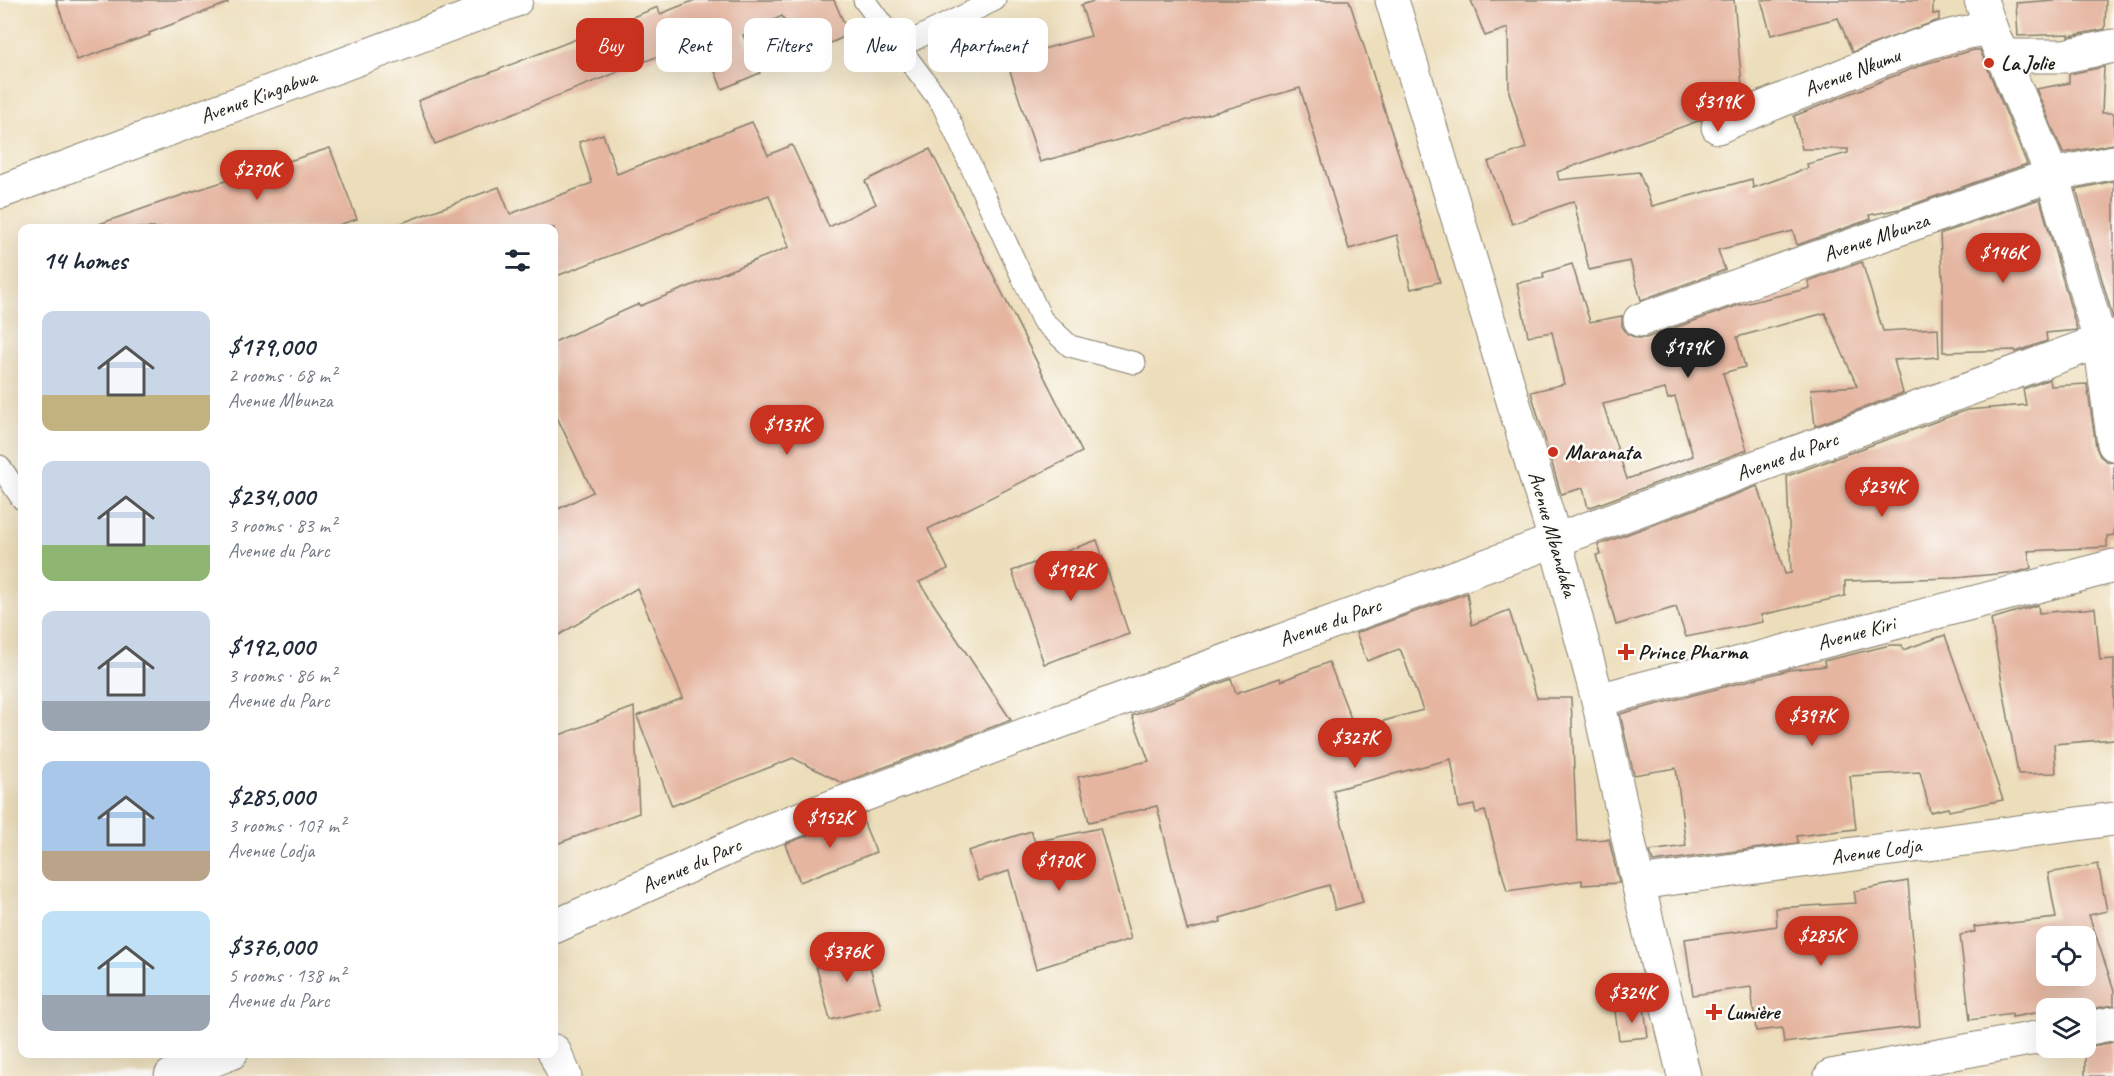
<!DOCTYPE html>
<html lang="en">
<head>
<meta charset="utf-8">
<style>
  :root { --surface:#fff; --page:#f6f6f7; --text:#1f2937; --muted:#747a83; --accent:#c8321e }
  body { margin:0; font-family:Caveat,sans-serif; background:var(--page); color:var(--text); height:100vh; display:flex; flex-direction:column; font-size:22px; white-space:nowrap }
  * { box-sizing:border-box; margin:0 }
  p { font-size:20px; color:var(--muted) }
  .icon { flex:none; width:33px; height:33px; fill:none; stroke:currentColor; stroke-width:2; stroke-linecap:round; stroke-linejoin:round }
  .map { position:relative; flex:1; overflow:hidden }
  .details { position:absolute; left:18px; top:224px; width:540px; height:834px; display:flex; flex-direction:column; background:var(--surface); border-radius:12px; box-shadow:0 6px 24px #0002 }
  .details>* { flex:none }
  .hud { position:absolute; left:576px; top:18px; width:570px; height:54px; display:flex; gap:12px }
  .fabs { position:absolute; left:2036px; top:926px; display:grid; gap:12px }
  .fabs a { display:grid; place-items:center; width:60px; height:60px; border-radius:12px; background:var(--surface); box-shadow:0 6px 24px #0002; font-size:30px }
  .price { position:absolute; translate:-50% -51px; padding:0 14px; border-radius:21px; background:var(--accent); color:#fff; font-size:20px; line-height:39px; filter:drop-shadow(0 2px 3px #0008) }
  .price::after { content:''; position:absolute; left:50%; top:36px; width:18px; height:14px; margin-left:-9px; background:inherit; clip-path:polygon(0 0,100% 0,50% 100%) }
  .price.current { background:#222; color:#fff }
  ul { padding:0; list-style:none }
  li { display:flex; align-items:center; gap:18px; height:150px; padding:0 24px }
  li span { display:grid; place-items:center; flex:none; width:168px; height:120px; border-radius:12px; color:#555 }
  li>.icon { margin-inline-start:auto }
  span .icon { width:72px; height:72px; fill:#fffc; stroke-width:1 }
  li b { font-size:26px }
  h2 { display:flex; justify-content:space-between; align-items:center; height:72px; padding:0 24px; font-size:26px }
  .tag { padding:0 21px; border-radius:12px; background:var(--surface); box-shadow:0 6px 24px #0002; font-size:21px; line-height:54px }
  .tag.current { background:var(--accent); color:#fff }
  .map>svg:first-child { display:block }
</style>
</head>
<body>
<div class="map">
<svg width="2114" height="1076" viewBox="0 0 2114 1076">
  <rect width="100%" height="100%" fill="#fdfcf7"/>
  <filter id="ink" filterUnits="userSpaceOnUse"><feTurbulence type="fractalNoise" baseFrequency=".0167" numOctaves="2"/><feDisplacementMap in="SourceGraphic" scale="12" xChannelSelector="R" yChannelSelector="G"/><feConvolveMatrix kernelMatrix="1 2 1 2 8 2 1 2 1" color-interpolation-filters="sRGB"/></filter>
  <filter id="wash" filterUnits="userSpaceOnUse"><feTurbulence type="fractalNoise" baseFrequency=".008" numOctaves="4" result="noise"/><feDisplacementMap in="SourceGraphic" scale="24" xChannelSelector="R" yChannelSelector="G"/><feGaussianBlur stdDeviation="1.35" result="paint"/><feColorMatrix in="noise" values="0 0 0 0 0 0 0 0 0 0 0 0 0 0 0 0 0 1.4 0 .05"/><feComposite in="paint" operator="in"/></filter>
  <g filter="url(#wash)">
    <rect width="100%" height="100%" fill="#eddebb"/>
    <g id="blocks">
      <!-- building -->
      <g fill="#e5b5a0" fill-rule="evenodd">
        <polygon points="56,0 228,0 228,3 149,33 150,35 77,60"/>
        <polygon points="695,0 834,0 849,35 802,55 782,16 743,35 760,73 722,89 702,39 435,144 418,101 658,7 660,14"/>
        <polygon points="1097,0 1349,0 1440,282 1411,289 1397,235 1349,249 1300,88 1040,162 1006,59 1091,36 1081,5"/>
        <polygon points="1471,0 1734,0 1743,96 1710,110 1703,116 1701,120 1557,172 1559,180 1639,172 1652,206 1752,179 1753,188 1808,168 1807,164 1848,153 1848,149 1802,149 1794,116 1924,64 1974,50 1980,50 2027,164 1900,209 1869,215 1871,219 1797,245 1793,231 1718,250 1725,270 1641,300 1630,261 1589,270 1574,201 1512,224 1488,162 1526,148 1509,92 1508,28 1485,36"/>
        <polygon points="1761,0 1933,0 1933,14 1939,13 1939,20 1852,52 1838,18 1771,35"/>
        <polygon points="2054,0 2106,0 2105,29 2069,36 2069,34 2018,36 2016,3"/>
        <polygon points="2104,67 2102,113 2114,113 2114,144 2063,153 2036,89 2069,83 2069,74"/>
        <polygon points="752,122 768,155 792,145 829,227 876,204 865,181 930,149 1082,452 928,529 948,569 919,582 1011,720 842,783 793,758 672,806 637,716 683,698 637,588 554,638 554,511 593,492 554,411 554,342 639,304 640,306 789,247 769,195 554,277 554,228 396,228 396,225 499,187 510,214 592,183 579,142 603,134 617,174"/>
        <polygon points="330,148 357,219 329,228 99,228 99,224 191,192"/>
        <polygon points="2114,181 2114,318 2113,318 2076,189"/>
        <polygon points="2040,199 2077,330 2046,333 2047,341 2016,352 2015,350 1943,352 1943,275 1942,275 1940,234"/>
        <path d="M1862,262L1883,331L1938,328L1939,357L1894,360L1903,393L1815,426L1811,389L1857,386L1825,313L1737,337L1745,367L1723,373L1747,450L1588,508L1583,488L1561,494L1531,392L1564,384L1552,332L1528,336L1517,283L1544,278L1543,273L1572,264L1590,322L1622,316V326L1627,334L1637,338H1646L1736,306L1810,288L1808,281ZM1665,389L1668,399L1675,397L1693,456L1627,479L1603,404Z"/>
        <polygon points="2050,379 2051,386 2087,384 2096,447 2100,456 2106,461 2114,462 2114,535 2107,536 2107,547 2028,551 2031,568 2018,572 1954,578 1845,581 1845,596 1761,615 1763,622 1686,637 1676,607 1616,625 1596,555 1601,554 1598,545 1758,486 1785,574 1791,573 1787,476 1967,410 2026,405 2023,389"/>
        <polygon points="1097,540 1129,634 1044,664 1012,571"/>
        <polygon points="1467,593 1472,625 1509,610 1537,698 1571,698 1577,841 1609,839 1619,883 1582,885 1582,880 1507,891 1485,811 1476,813 1474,805 1459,808 1451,759 1333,790 1363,902 1335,910 1329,885 1220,918 1221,922 1187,930 1157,806 1089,822 1078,777 1149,761 1132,716 1231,679 1236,693 1280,678 1281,681 1329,662 1355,729 1423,710 1401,651 1399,649 1367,661 1356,633"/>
        <polygon points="2038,605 2039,613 2095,608 2100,660 2114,659 2114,739 2054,744 2056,773 2018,774 1991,619"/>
        <polygon points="1945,635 2003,800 1949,811 1948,808 1930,812 1920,772 1850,776 1856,829 1797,836 1798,843 1653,862 1650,851 1686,846 1676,768 1634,775 1620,714 1789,670 1825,666 1824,661 1890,645 1902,645 1903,650"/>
        <polygon points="634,707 639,813 554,845 554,737"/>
        <polygon points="861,816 876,852 800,882 785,844"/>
        <polygon points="1100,828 1131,939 1036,969 1009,871 978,881 968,851 1031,831 1035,842"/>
        <path d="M2098,864L2107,911L2089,915L2114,990V1005L2085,1010V1003L2059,1008H2046V1011L2012,1017V1014L1970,1020L1960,935L1975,932L1974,927L2056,918L2048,873ZM2046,936H2085V975H2046Z"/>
        <polygon points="1908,881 1920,1026 1784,1043 1782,1028 1756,1031 1751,987 1693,995 1685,939 1777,926 1776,908 1856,903 1854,891"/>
        <polygon points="864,945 881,1007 830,1020 814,958"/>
        <polygon points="1644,1007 1648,1037 1619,1040 1615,1011"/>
        <polygon points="2114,1042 2114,1076 2085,1076 2085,1047"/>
      </g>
    </g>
  </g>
  <g filter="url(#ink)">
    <use href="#blocks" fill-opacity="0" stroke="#847d6c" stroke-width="1.5"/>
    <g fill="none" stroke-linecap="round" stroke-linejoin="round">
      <defs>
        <g id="service">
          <polyline points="864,0 942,104 1042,320 1070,346 1135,363"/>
          <polyline points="899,47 995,0"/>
          <polyline points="0,466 22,499"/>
        </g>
        <g id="minor">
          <polyline points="1392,0 1555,540 1598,700 1638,883 1684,1076"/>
          <polyline points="1981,0 1991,29 2052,175 2100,341 2114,444"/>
          <polyline points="2003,56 2064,56 2114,46"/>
          <path d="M1718,127C1760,108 1803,92 1846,74C1889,57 1945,32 1991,29"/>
          <polyline points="1640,320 2052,175 2114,162"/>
          <polyline points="1598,700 2114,566"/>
          <polyline points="1638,883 2114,819"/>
          <polyline points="554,927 762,833 1048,726 2114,336"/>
          <polyline points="2085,1029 2114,1023"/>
          <polyline points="554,1051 565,1076"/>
          <polyline points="171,1076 231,1053"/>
          <polyline points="1831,1076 2046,1036"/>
        </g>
        <polyline id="tertiary" points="0,192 516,0"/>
      </defs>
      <!-- service casing -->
      <use href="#service" stroke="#847d6c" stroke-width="23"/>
      <!-- minor casing -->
      <use href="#minor" stroke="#847d6c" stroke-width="35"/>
      <!-- tertiary casing -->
      <use href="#tertiary" stroke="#847d6c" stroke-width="35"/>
      <!-- service -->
      <use href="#service" stroke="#fff" stroke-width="21"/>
      <!-- minor -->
      <use href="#minor" stroke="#fff" stroke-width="33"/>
      <!-- tertiary -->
      <use href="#tertiary" stroke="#fff" stroke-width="33"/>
    </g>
  </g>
  <!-- markers -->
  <g fill="#c8321e" stroke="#fdfcf7" stroke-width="2">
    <circle cx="1989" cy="63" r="6"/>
    <circle cx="1553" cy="452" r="6"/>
    <path d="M1623 643h6v6h6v6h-6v6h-6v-6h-6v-6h6z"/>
    <path d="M1711 1003h6v6h6v6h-6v6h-6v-6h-6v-6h6z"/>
  </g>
  <g text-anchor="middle" stroke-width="5" stroke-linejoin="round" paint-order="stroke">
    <!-- poi labels -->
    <g font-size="21" font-weight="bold" fill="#1c1c1c" stroke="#fdfcf7" text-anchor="start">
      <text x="2001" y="70">La Jolie</text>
      <text x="1565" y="459">Maranata</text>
      <text x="1638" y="659">Prince Pharma</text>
      <text x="1726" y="1019">Lumière</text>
    </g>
    <!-- street labels -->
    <g font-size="21" fill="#1c1c1c" stroke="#fdfcf7">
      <text transform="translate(1852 72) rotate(-21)" y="7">Avenue Nkumu</text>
      <text transform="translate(258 96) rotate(-20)" y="7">Avenue Kingabwa</text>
      <text transform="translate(1876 237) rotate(-19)" y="7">Avenue Mbunza</text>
      <text transform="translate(1787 456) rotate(-20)" y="7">Avenue du Parc</text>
      <text transform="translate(1553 534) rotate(74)" y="7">Avenue Mbandaka</text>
      <text transform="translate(1330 622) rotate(-20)" y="7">Avenue du Parc</text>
      <text transform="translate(1856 633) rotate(-15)" y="7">Avenue Kiri</text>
      <text transform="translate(1876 851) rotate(-8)" y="7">Avenue Lodja</text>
      <text transform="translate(691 865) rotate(-24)" y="7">Avenue du Parc</text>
    </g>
  </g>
</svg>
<div class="fabs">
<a><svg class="icon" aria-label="locate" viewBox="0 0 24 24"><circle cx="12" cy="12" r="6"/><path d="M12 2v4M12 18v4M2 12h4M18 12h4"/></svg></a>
<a><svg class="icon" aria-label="layers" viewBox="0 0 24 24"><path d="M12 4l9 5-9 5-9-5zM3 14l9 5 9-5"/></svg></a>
</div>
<b class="price" style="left:1718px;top:133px">$319K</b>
<b class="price" style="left:257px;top:201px">$270K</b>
<b class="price" style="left:2003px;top:284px">$146K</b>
<b class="price current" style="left:1688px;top:379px">$179K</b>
<b class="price" style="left:787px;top:456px">$137K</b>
<b class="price" style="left:1882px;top:518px">$234K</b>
<b class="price" style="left:1071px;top:602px">$192K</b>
<b class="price" style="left:1812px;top:747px">$397K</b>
<b class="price" style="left:1355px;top:769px">$327K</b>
<b class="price" style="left:830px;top:849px">$152K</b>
<b class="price" style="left:1059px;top:892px">$170K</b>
<b class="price" style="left:1821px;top:967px">$285K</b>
<b class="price" style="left:847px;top:983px">$376K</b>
<b class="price" style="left:1632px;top:1024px">$324K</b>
<div class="hud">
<a class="tag current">Buy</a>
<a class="tag">Rent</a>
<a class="tag">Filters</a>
<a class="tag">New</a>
<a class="tag">Apartment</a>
</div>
<section class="details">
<h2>14 homes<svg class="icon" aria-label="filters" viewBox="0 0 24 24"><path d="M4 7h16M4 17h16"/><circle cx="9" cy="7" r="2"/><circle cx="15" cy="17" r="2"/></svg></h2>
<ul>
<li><span style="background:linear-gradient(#c9d6e8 70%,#c2b280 0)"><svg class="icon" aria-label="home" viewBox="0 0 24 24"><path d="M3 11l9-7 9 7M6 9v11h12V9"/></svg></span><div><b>$179,000</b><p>2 rooms · 68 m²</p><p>Avenue Mbunza</p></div></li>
<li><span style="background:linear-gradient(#c9d6e8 70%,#8fb573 0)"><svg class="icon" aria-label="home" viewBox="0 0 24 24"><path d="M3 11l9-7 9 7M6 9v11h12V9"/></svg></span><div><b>$234,000</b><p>3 rooms · 83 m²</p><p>Avenue du Parc</p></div></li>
<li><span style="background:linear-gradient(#c9d6e8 75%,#9aa5b1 0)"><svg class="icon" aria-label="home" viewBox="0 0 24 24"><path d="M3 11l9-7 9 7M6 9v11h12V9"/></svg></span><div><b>$192,000</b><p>3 rooms · 86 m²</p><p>Avenue du Parc</p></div></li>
<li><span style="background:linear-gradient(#a9c7e8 75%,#b9a48a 0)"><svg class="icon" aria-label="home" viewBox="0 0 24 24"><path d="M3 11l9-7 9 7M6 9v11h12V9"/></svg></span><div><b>$285,000</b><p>3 rooms · 107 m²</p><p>Avenue Lodja</p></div></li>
<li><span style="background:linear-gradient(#bfe0f5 70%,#9aa5b1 0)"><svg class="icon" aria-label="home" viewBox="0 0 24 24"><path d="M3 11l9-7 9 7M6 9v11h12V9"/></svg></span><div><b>$376,000</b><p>5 rooms · 138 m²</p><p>Avenue du Parc</p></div></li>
</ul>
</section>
</div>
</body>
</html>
